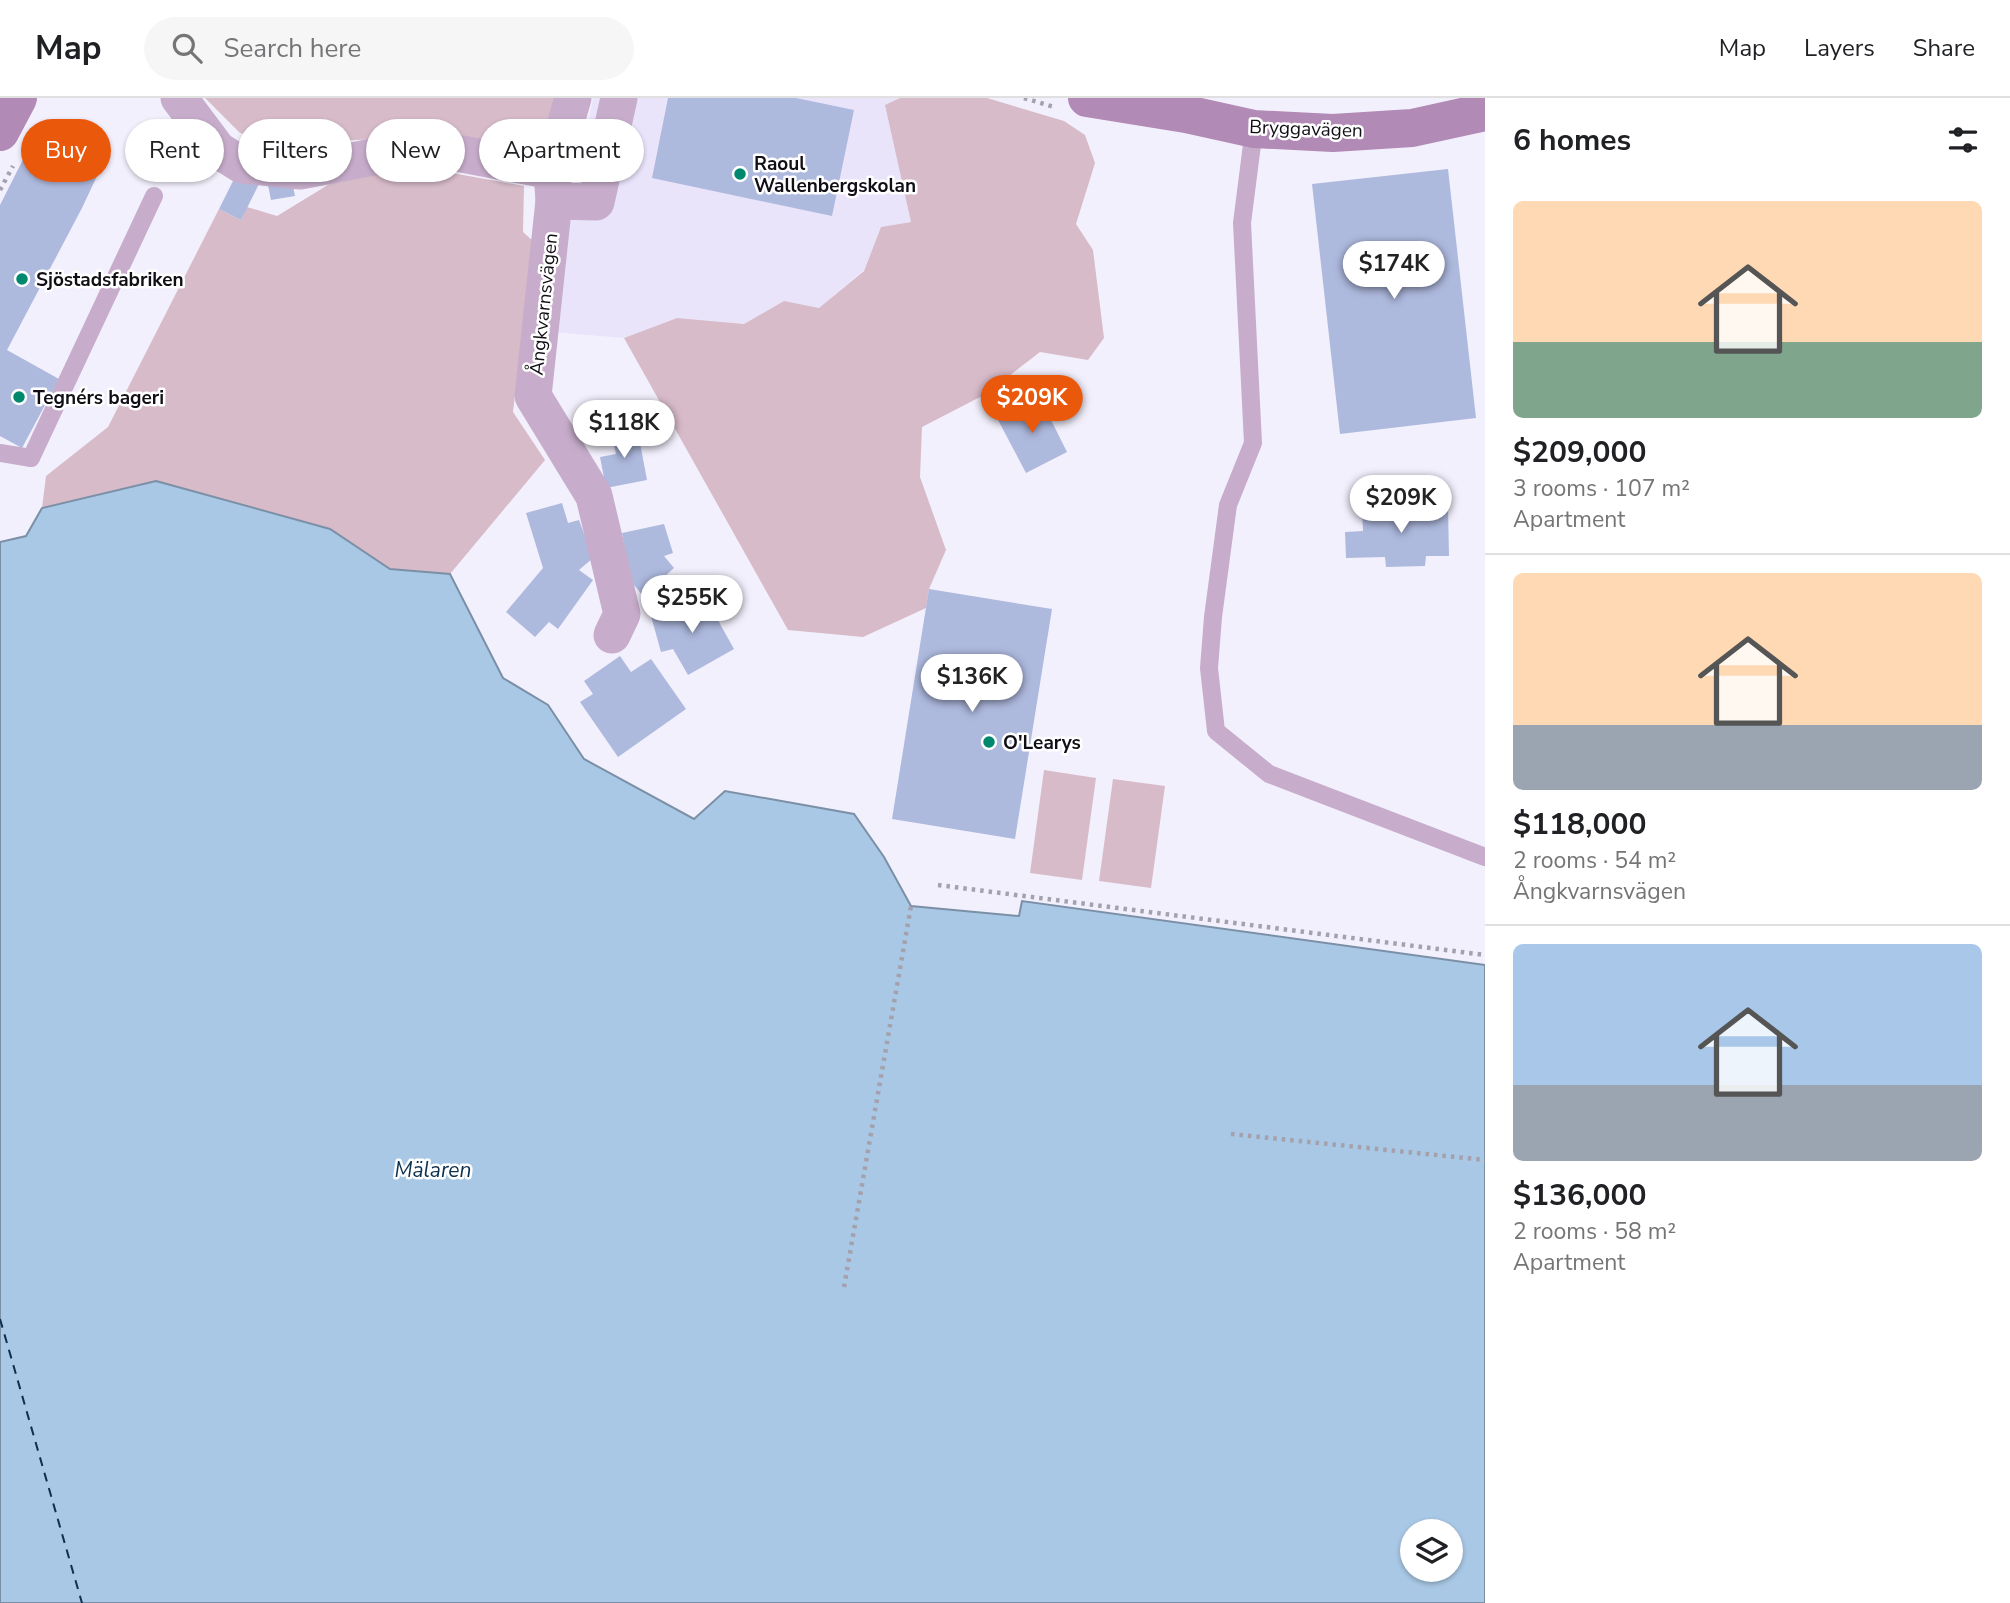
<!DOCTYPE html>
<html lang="en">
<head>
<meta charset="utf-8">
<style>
  :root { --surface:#fff; --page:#f6f6f6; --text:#202124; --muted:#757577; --line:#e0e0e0; --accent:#ea580c }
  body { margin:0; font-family:"Nunito Sans",sans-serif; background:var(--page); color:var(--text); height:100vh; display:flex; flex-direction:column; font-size:26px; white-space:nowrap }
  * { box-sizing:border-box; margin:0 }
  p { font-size:23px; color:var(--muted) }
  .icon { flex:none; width:38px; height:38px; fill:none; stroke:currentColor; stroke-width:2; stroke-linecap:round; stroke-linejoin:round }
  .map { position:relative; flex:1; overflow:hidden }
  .panel { display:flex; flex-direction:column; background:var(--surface); width:525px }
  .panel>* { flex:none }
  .hud { position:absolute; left:21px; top:21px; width:665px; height:63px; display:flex; gap:14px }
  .fabs { position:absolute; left:1400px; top:1421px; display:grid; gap:14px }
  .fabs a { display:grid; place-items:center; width:63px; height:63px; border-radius:50%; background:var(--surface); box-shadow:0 2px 5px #0004; font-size:35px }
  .price { position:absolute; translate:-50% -60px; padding:0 16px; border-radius:24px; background:#fff; color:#222; font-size:23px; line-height:46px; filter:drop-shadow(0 2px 4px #0008) }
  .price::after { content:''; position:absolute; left:50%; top:42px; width:21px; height:16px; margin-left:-10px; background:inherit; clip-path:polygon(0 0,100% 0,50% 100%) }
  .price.selected { background:var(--accent); color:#fff }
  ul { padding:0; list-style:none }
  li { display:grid; align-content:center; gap:14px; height:371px; padding:0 28px }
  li+li { border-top:2px solid var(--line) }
  li span { display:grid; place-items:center; height:217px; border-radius:10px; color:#555 }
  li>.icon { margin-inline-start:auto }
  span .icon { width:126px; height:126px; fill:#fffc; stroke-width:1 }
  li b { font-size:30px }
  h2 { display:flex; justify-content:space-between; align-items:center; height:84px; padding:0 28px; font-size:30px }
  .pill { padding:0 24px; border-radius:32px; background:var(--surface); box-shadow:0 2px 5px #0004; font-size:24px; line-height:63px }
  .pill.selected { background:var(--accent); color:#fff }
  header { display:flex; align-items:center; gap:42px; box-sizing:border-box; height:98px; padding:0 35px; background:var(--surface); border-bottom:2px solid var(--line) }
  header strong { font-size:33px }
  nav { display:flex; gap:38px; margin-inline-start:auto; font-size:24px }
  .search { width:490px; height:63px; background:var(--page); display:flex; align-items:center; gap:18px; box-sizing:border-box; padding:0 24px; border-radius:38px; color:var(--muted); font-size:26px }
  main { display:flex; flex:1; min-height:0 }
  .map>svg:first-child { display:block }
</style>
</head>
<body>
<header>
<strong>Map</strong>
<div class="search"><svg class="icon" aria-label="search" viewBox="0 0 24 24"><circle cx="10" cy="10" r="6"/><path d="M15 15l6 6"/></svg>Search here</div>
<nav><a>Map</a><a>Layers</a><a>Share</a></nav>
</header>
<main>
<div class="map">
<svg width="1485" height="1505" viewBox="0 0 1485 1505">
  <rect width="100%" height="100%" fill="#f3f0fd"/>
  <!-- built -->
  <polygon fill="#eae4fb" points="593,0 900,0 886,7 911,124 881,129 864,172 819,210 784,204 744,226 677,220 624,240 551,234 559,174"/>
  <!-- green -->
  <g fill="#d7bbc9">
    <polygon points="205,0 558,0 543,58 521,60 461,37 316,44 273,43 240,35"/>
    <polygon points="900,0 987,0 1064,23 1085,37 1095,65 1076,126 1093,152 1104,240 1088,262 1040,254 984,297 922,329 920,379 946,452 929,491 926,510 863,539 788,532 624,240 677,220 744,226 784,203 819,210 864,173 881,129 911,124 885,7"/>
    <polygon points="408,67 524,88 523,134 533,143 513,314 545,362 450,476 389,471 330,431 156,383 42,410 46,378 108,329 219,111 241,122 247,109 277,118 341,79"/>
    <polygon points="1044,672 1096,680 1082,782 1030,775"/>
    <polygon points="1113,681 1165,688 1151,790 1099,783"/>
  </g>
  <!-- water -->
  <path fill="#a9c8e5" stroke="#7b90a7" stroke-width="2" fill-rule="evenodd" d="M156,383L330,431L390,471L450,476L503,580L548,607L584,661L694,721L725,693L854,716L884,759L911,808L1019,818L1022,803L1485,867V1505H0V444L26,438L42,410ZM1412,1433H1451V1472H1412Z"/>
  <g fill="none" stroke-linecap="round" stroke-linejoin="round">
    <!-- ferry -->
    <polyline stroke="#0c304e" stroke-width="2" stroke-dasharray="9 7" stroke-linecap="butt" points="0,1221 82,1505"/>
  </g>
  <!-- building -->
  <g fill="#aeb9de">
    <polygon points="668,0 796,0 854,12 832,118 652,80"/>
    <polygon points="40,28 105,61 82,110 7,252 59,281 22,350 0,338 0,107"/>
    <polygon points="239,71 261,82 241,122 219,111"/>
    <polygon points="1448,71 1476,320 1340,336 1312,86"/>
    <polygon points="291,78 295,98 271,102 267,82"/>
    <polygon points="1039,298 1067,354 1026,375 997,320"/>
    <polygon points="637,329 647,382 606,390 600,359 616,356 611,334"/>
    <polygon points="1396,403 1415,403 1414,409 1448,408 1449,458 1426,458 1425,468 1386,469 1385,459 1346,460 1345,434 1363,433 1362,411 1397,410"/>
    <polygon points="562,405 568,425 579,422 593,460 579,472 593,482 558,531 549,524 535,539 506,514 543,470 526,415"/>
    <polygon points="664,426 673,455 664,458 674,470 643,498 621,471 627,462 622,435"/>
    <polygon points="929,491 1052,511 1015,741 892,721"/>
    <polygon points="705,499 734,551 688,577 673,551 661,554 651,518 691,507"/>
    <polygon points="620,558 631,574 651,561 686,611 618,659 580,604 593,596 584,583"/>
  </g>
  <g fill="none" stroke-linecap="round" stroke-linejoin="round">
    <!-- path -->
    <g stroke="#a4a1ac" stroke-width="4.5" stroke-dasharray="3.5 5" stroke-linecap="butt">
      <polyline points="1024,0 1054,9"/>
      <polyline points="0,92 13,68"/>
      <polyline points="938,787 1485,857"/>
      <polyline points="1231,1036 1485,1062"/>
      <polyline points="844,1189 911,808"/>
    </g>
    <!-- lane -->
    <g stroke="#c7adcb" stroke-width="18">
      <polyline points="1254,31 1242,125 1253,345 1228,407 1213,519 1209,570 1216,633 1269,676 1485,759"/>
      <polyline points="0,355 31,360 154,98"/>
    </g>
    <!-- street -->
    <g stroke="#c7adcb" stroke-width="37">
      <polyline points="179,0 218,52 242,67 300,73 425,49 552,73"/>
      <polyline points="573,0 552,73 554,103 533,298 594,398 622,516 612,537"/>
      <polyline points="554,103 596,104 619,0"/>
    </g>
    <!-- secondary -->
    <g stroke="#b18ab6" stroke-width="38">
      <polyline points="1087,0 1186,16 1254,31 1333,35 1412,30 1485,14"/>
      <polyline points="0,34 18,0"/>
    </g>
  </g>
  <!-- markers -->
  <g fill="#00886e" stroke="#fff" stroke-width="2.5">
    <circle cx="740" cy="76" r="7"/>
    <circle cx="22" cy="181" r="7"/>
    <circle cx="19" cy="299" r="7"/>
    <circle cx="989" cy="644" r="7"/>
  </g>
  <g text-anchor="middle" stroke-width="5" stroke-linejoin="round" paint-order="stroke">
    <!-- street labels -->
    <g font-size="19" fill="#110f15" stroke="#fff">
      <text transform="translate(1306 30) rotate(2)" y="7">Bryggavägen</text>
      <text transform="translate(543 206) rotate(-84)" y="7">Ångkvarnsvägen</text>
    </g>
    <!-- poi labels -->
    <g font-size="19" font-weight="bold" fill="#110f15" stroke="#fff" text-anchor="start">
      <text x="754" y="72">Raoul<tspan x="754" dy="22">Wallenbergskolan</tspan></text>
      <text x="36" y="188">Sjöstadsfabriken</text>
      <text x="33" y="306">Tegnérs bageri</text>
      <text x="1003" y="651">O'Learys</text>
    </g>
    <!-- water labels -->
    <g font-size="21" font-style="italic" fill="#0c304e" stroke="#fff">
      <text x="433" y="1079">Mälaren</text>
    </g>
  </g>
</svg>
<div class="fabs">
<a><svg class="icon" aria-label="layers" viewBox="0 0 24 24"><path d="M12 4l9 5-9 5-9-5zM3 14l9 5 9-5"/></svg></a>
</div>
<b class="price" style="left:1394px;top:203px">$174K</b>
<b class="price selected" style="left:1032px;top:337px">$209K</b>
<b class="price" style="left:624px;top:362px">$118K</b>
<b class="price" style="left:1401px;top:437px">$209K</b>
<b class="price" style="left:692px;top:537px">$255K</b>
<b class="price" style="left:972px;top:616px">$136K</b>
<div class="hud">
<a class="pill selected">Buy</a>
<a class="pill">Rent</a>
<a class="pill">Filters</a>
<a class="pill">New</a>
<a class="pill">Apartment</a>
</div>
</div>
<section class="panel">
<h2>6 homes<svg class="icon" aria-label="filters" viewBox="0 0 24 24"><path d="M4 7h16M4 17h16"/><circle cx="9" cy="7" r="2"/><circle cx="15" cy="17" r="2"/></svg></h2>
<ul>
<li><span style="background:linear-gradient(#ffd9b3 65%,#7fa58c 0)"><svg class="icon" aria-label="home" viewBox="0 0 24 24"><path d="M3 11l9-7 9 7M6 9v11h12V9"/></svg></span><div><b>$209,000</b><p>3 rooms · 107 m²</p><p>Apartment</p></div></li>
<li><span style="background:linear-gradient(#ffd9b3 70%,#9aa5b1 0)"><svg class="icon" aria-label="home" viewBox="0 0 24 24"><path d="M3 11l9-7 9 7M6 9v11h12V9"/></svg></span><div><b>$118,000</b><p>2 rooms · 54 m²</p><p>Ångkvarnsvägen</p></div></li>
<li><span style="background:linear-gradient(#a9c7e8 65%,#9aa5b1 0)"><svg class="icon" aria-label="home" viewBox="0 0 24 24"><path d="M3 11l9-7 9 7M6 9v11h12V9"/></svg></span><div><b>$136,000</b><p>2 rooms · 58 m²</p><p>Apartment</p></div></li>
</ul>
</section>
</main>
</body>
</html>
